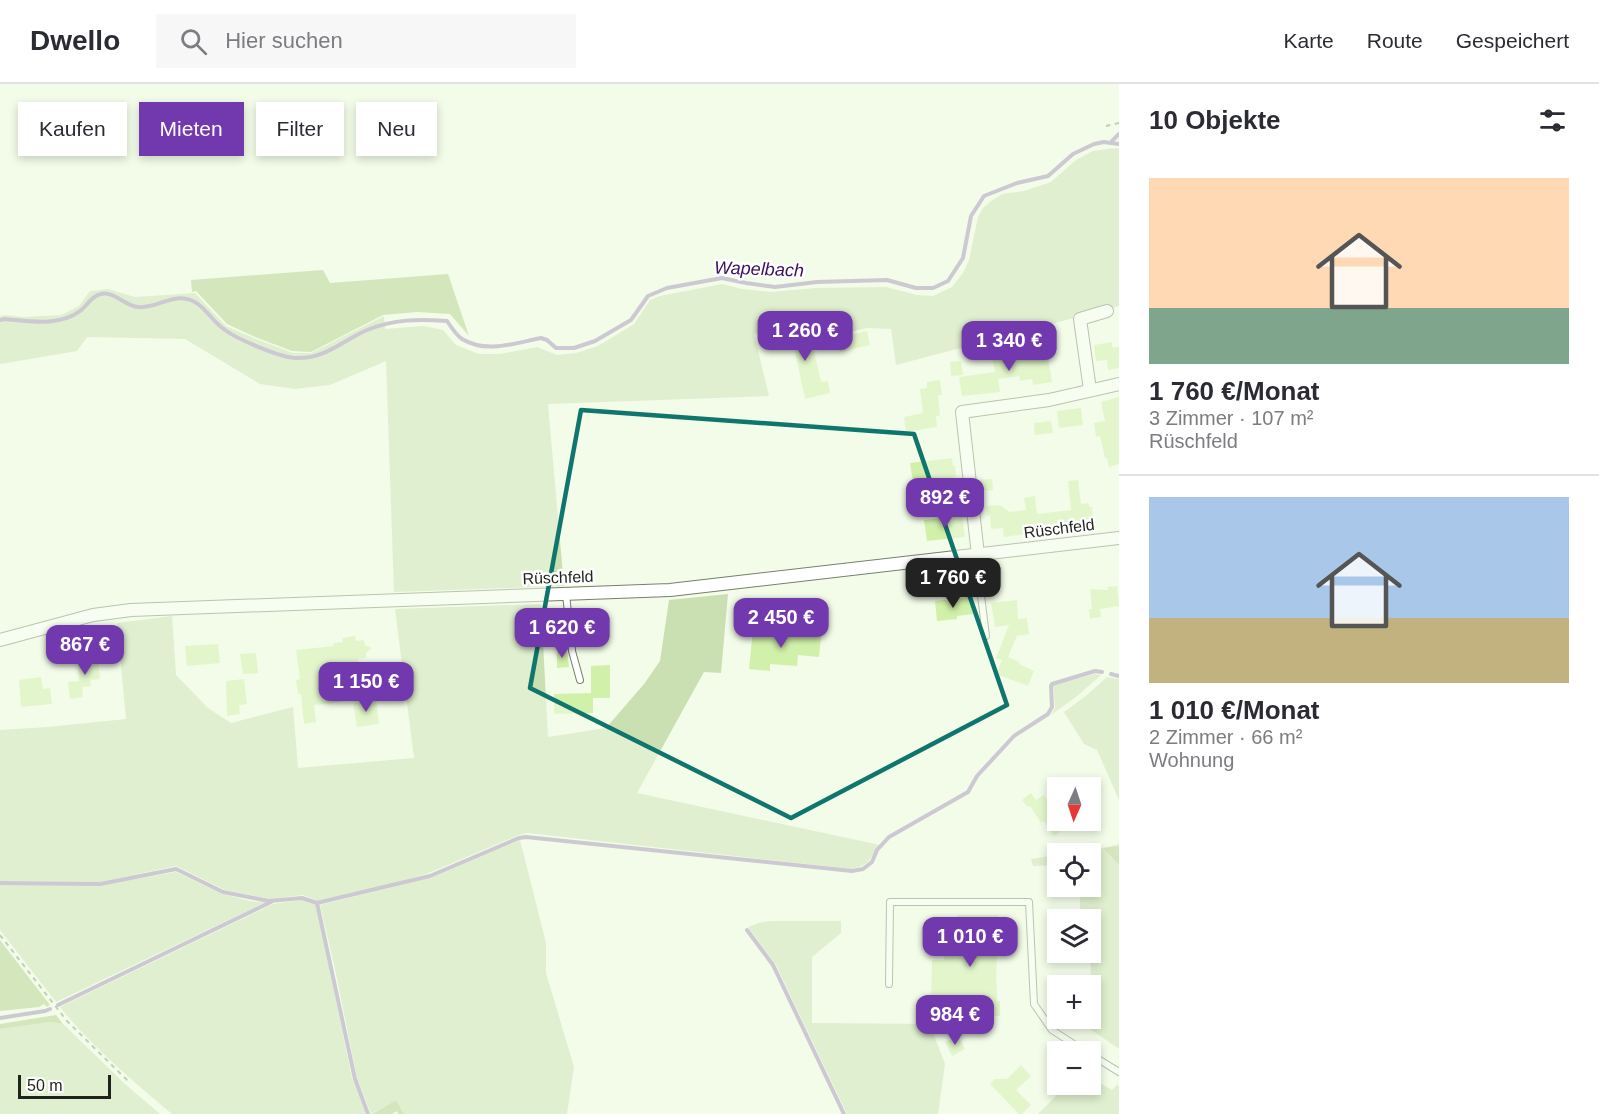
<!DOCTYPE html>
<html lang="de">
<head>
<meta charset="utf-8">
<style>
  :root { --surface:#fff; --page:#f7f7f7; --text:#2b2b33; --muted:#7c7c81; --line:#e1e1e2; --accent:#7238ae }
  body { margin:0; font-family:Arial,sans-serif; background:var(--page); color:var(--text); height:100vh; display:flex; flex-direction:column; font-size:22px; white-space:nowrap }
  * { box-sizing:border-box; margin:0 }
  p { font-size:20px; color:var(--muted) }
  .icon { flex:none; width:33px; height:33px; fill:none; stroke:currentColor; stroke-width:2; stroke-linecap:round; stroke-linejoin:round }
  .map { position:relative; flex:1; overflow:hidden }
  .sheet { display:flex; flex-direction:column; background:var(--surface); width:480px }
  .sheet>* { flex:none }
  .banner { position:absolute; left:18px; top:18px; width:570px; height:54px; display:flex; gap:12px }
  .needle { width:39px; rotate:183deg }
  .fabs { position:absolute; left:1047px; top:693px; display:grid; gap:12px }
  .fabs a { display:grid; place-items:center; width:54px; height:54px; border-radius:0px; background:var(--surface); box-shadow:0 3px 9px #0003; font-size:30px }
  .scale { position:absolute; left:18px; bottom:15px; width:93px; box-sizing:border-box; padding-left:6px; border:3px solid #1f231c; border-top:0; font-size:16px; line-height:21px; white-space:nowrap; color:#1f231c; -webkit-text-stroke:4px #fff; paint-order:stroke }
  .price { position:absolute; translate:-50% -51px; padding:0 14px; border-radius:12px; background:var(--accent); color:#fff; font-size:20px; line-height:39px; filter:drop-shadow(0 2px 3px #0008) }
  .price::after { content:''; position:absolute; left:50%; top:36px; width:18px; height:14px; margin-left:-9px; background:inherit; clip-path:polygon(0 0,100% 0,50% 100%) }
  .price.active { background:#222; color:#fff }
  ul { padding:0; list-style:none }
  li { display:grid; align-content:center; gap:12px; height:318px; padding:0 30px }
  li+li { border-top:2px solid var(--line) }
  li span { display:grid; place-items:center; height:186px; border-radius:0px; color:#555 }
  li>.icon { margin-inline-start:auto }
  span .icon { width:108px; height:108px; fill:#fffc; stroke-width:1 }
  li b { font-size:26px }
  h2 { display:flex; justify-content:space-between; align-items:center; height:72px; padding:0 30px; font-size:26px }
  .tag { padding:0 21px; border-radius:0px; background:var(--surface); box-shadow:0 3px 9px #0003; font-size:21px; line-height:54px }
  .tag.active { background:var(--accent); color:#fff }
  header { display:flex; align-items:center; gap:36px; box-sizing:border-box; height:84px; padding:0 30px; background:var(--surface); border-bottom:2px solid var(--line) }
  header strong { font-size:28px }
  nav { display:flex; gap:33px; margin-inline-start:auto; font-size:21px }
  .search { width:420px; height:54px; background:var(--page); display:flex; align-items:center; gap:15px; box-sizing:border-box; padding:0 21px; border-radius:0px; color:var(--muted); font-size:22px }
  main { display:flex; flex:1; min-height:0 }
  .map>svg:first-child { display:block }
</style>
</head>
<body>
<header>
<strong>Dwello</strong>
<div class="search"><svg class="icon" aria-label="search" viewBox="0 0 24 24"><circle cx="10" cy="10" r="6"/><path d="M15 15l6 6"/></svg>Hier suchen</div>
<nav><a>Karte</a><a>Route</a><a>Gespeichert</a></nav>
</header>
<main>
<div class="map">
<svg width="1119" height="1030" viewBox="0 0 1119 1030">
  <rect width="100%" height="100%" fill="#f3fce8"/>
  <!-- green -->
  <g fill="#cbe0b2">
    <polygon points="1114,64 1119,65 1119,222 896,281 891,245 867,244 833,252 830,237 754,250 769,312 548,320 564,502 394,508 386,277 330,301 295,305 260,300 185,255 87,253 77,267 0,280 0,232 6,231 24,233 61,231 79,222 90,207 108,205 135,213 195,209 226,242 256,255 293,269 311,269 384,232 385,245 424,242 443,246 456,261 479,270 500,270 537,263 557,271 576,269 598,262 634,240 650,216 660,212 722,200 742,205 771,208 816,204 886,203 917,211 933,212 952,203 963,189 969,176 978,133 983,124 990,118 1002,110 1024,107 1051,98 1076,76 1093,67"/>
    <path d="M728,510L721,589L704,588L637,709L880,761C868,774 873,780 852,785L527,749L519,751L429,789L395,799L318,817L303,811L270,815L225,806L176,782L100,798L0,797V646L48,643L126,635L117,539L172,532L176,591L208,624L231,639L293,623L298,684L414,674L395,525L541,520L548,653L606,644L644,600L660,577L669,516Z"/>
    <polygon points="1095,590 1101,591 1076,613 1051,631 1055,624 1053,601"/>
    <polygon points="1107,593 1119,595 1119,716 1097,666 1084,660 1064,628 1087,611"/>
    <polygon points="520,756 546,859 546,889 574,983 567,1030 404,1030 396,1016 371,1030 357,994 335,885 320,821 430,794"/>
    <polygon points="1119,760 1119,762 1104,765 1119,781 1119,965 1080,938 1080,935 1090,934 1091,872 1080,871 1080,869 1090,868 1090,836 1080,835 1080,803 1090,802 1090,770 1069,770 1103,764"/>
    <polygon points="1057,771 1057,781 1033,782 1031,775"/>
    <polygon points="176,788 223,810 250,817 266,818 56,918 0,846 0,801 101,801"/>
    <path d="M302,816L316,821L352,994L366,1030H172C134,998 90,961 60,923L273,820Z"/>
    <polygon points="770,837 841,837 841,849 812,873 812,939 932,940 932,946 945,980 938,1030 847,1030 776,881 748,843 758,839"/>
    <polygon points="51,938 63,940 125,1000 160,1030 0,1030 0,945"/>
    <polygon points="1091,994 1112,1006 1117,1001 1119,1002 1119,1030 1038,1030 1067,1001 1090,1000"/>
  </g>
  <!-- forest -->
  <g fill="#aecd87">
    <polygon points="323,186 330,199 448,190 469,252 450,230 417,228 383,231 311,268 292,267 255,253 227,240 196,207 192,208 191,196"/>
    <polygon points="1119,762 1119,781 1103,764"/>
    <polygon points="0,856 50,921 47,923 44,920 39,923 0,927"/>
    <polygon points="56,931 63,940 51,938 0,945 0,940"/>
    <polygon points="396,1016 404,1030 398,1030 397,1027 392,1030 372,1030"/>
  </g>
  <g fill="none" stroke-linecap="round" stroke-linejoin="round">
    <!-- stream -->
    <g stroke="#9e8cba" stroke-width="4">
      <polyline points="1112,57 1119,50"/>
      <path d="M0,236L5,235C29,237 59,243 80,227C87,222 91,212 101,210C114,207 125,222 138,223C155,225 170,211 187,215C203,218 212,238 225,246C237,255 281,274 296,274C325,275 342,257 367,246C394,235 418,235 447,237C451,243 456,251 462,255C487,270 515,259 541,254L547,256L556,264H574L595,257L631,236L648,212L667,204L722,194L746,199L775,203L817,198L887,196L916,204H933L948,197L963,174L971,132L984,112L1017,99L1048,92L1073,70L1094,60L1104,58L1119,60"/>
      <polyline points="1111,590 1119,592"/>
      <polyline points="0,799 100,800 176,785 223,808 269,817 302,814 317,819 430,792 519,754 526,753 852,787 863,785 872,778 877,766 889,753 968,708 977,692 1014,652 1048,630 1052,623 1051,602 1052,600 1095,587 1102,588"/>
      <polyline points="317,819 355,995 368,1030"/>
      <polyline points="747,846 773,881 844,1030"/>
      <polyline points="58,921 271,818"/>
      <polyline points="0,934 45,927 50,925"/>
    </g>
  </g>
  <!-- building -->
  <g fill="#d1f0a9">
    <polygon points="809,245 821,298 828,297 830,309 805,315 794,263 780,266 777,252"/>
    <polygon points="867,247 870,261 840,268 837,254"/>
    <polygon points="1112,258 1112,263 1119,263 1119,284 1108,286 1107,276 1096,277 1094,261"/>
    <polygon points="1030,259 1032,274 1048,272 1052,298 1033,301 1032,295 1020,297 1019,292 998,295 1000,308 962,312 959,293 995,288 992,271 1015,267 1022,262"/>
    <polygon points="961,277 963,291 951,292 950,278"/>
    <polygon points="940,296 942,311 938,311 940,332 936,332 937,343 906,348 904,333 923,329 920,305 927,304 927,298"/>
    <polygon points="1119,313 1119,380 1109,383 1107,374 1105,374 1100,352 1096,353 1094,339 1105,337 1101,318"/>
    <polygon points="1081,324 1083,341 1059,344 1057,327"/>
    <polygon points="1051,337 1053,349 1035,351 1034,339"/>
    <polygon points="952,374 953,382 955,381 956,393 953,393 953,395 931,397 932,410 921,411 920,397 913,398 910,379"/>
    <polygon points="992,395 993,406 979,407 978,396"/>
    <polygon points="1078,396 1081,420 1089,419 1089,423 1092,423 1093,439 1024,447 1024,450 1004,453 1003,444 991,445 990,431 987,432 986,422 1000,421 1009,428 1026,426 1024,414 1035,412 1037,430 1071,426 1068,397"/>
    <polygon points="962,432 965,453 927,457 924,436"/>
    <polygon points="1117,502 1119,522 1100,525 1101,533 1090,535 1089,525 1092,525 1090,505 1108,506 1107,503"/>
    <polygon points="971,513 973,530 957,532 957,535 937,537 935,517"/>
    <polygon points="1017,516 1018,535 1027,534 1029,550 1017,552 1008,573 1020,578 1019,580 1034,587 1028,602 996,590 1002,576 996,574 1009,541 995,543 991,519"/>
    <polygon points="753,546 821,553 819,573 798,571 797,582 770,580 770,587 749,585"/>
    <polygon points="355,552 356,557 364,556 365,561 372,564 366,569 366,574 358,575 358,579 342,581 343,588 338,589 342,618 314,621 316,638 304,640 301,610 298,610 296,596 300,595 296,566 334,562 333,559 343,558 342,554"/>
    <polygon points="218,560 220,579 187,582 185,562"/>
    <polygon points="557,565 567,565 569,583 557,584"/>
    <polygon points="256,569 258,589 243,590 240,570"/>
    <polygon points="98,572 100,595 90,596 91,602 82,603 83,613 70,615 68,598 79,597 78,575"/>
    <polygon points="610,581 610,614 593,614 593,629 554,630 554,610 591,609 591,582"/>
    <polygon points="41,593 43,605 50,604 52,620 21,623 19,596"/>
    <polygon points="244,595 247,620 239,621 240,630 227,632 226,597"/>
    <polygon points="376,615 379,640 357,643 353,619"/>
    <polygon points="1031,709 1036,716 1044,711 1047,716 1050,713 1058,724 1058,736 1064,736 1068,742 1054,752 1044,737 1041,739 1030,722 1028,723 1022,716"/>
    <polygon points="957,831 998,831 996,901 997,901 997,917 1000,917 1000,932 972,932 973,921 931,921 932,876 944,876 944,870 957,870"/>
    <polygon points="958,952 965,965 952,972 945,958"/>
    <polygon points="1021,981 1031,992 1016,1006 1031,1021 1022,1030 1019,1030 990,1000 995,995 1007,995"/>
  </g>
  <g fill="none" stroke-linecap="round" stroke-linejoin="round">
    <defs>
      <g id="lane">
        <polyline points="976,471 986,552"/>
        <polyline points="566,510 572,567 580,596"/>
        <polyline points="889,900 890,818 1029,818 1034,920 1052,946 1086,968"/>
        <polyline points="1090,970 1119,988"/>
      </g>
      <g id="street">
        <polyline points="1090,306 1080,235 1107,227"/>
        <polyline points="978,471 962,328 1049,316 1119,300"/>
        <polyline points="0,556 93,531 131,526 670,506 1119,454"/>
      </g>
    </defs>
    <!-- lane casing -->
    <use href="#lane" stroke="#777f6d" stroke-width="8"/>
    <!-- street casing -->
    <use href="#street" stroke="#777f6d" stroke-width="14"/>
    <!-- path -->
    <g stroke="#8d9486" stroke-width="2" stroke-dasharray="4.5 4.5" stroke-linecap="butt">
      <polyline points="1106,42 1119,39"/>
      <polyline points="0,851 67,937 128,997"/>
    </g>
    <!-- lane -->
    <use href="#lane" stroke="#fff" stroke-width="6"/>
    <!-- street -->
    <use href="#street" stroke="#fff" stroke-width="12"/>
  </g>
  <!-- marked area -->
  <path d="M0 0H1119V1030H0ZM581,326L914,350L1007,621L791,734L530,604Z" fill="#f3fce8" fill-opacity=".55" fill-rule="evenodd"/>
  <path fill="none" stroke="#0f766e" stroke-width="4.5" stroke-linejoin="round" d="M581,326L914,350L1007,621L791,734L530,604Z"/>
  <g text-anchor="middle" stroke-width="5" stroke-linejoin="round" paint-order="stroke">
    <!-- street labels -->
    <g font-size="16" fill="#1f231c" stroke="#fff">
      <text transform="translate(1059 444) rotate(-7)" y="6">Rüschfeld</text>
      <text transform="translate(558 493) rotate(-2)" y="6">Rüschfeld</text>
    </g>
    <!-- water labels -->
    <g font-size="18" font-style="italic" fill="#39115f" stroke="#fff">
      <text transform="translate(759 185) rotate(2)" y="6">Wapelbach</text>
    </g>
  </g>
</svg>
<div class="fabs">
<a><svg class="needle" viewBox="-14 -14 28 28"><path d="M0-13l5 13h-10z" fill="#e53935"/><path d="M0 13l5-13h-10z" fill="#7c7c81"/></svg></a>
<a><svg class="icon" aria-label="locate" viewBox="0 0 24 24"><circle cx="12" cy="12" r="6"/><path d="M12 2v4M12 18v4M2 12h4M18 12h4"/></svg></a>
<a><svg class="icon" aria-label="layers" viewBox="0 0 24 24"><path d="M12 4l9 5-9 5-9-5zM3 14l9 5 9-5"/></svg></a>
<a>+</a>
<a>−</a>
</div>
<div class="scale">50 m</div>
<b class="price" style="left:805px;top:278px">1 260 €</b>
<b class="price" style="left:1009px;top:288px">1 340 €</b>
<b class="price" style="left:945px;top:445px">892 €</b>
<b class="price active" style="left:953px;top:525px">1 760 €</b>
<b class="price" style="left:781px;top:565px">2 450 €</b>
<b class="price" style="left:562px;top:575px">1 620 €</b>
<b class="price" style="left:85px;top:592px">867 €</b>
<b class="price" style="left:366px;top:629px">1 150 €</b>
<b class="price" style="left:970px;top:884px">1 010 €</b>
<b class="price" style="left:955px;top:962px">984 €</b>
<div class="banner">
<a class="tag">Kaufen</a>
<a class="tag active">Mieten</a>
<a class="tag">Filter</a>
<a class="tag">Neu</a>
</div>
</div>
<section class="sheet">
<h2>10 Objekte<svg class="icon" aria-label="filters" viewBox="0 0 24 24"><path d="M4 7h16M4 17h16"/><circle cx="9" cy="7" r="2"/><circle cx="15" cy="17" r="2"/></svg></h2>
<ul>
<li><span style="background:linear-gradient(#ffd9b3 70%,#7fa58c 0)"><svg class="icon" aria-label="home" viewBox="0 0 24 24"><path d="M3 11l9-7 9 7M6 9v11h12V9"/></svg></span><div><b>1 760 €/Monat</b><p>3 Zimmer · 107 m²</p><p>Rüschfeld</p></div></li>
<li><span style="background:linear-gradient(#a9c7e8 65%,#c2b280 0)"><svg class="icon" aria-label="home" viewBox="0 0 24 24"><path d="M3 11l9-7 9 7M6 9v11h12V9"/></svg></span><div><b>1 010 €/Monat</b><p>2 Zimmer · 66 m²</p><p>Wohnung</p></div></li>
</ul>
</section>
</main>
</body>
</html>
